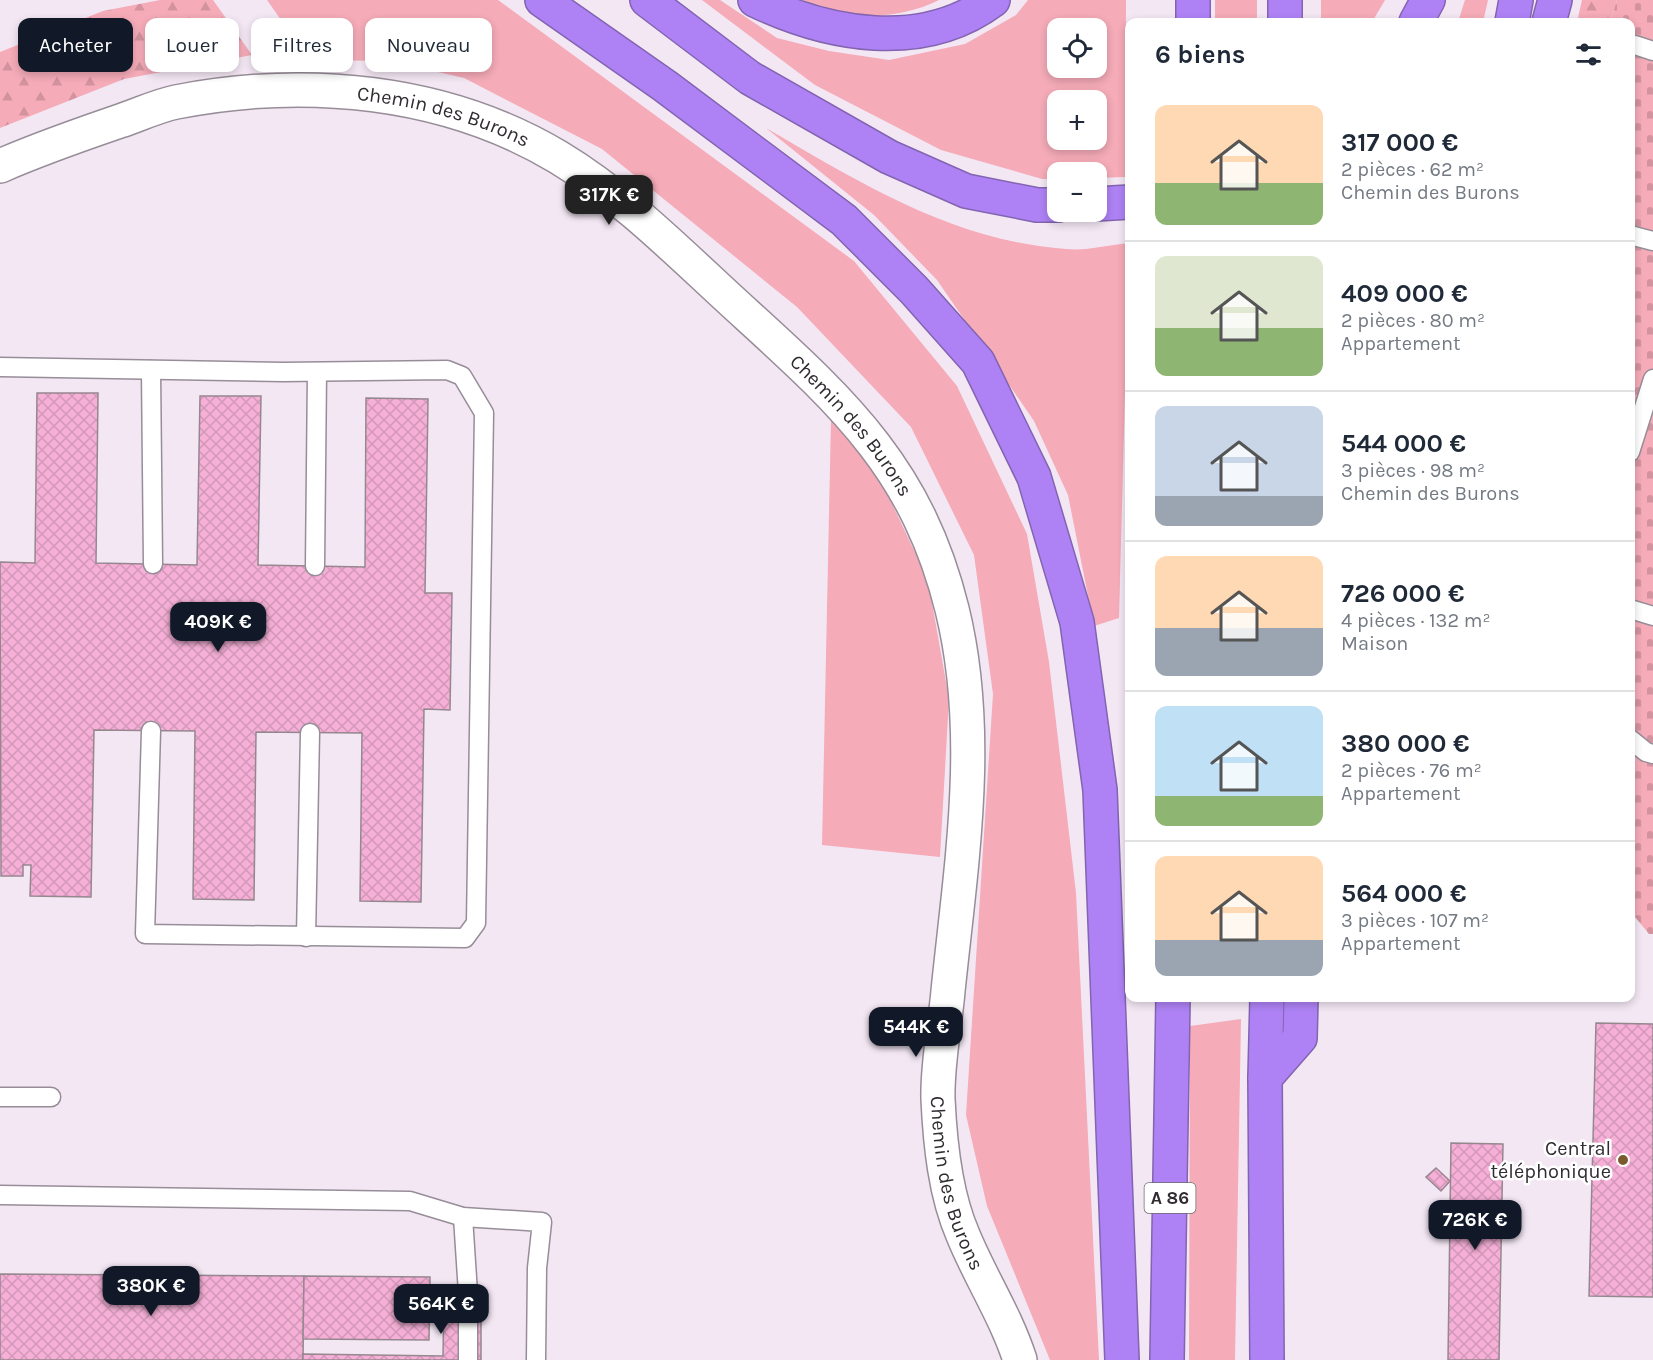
<!DOCTYPE html>
<html lang="fr">
<head>
<meta charset="utf-8">
<style>
  :root { --surface:#fff; --page:#f6f6f7; --text:#1f2937; --muted:#747a83; --line:#e0e1e3; --accent:#111827 }
  body { margin:0; font-family:Karla,sans-serif; background:var(--page); color:var(--text); height:100vh; display:flex; flex-direction:column; font-size:22px; white-space:nowrap }
  * { box-sizing:border-box; margin:0 }
  p { font-size:20px; color:var(--muted) }
  .icon { flex:none; width:33px; height:33px; fill:none; stroke:currentColor; stroke-width:2; stroke-linecap:round; stroke-linejoin:round }
  .map { position:relative; flex:1; overflow:hidden }
  .sheet { position:absolute; left:1125px; top:18px; width:510px; height:984px; display:flex; flex-direction:column; background:var(--surface); border-radius:12px; box-shadow:0 3px 9px #0003 }
  .sheet>* { flex:none }
  .top-card { position:absolute; left:18px; top:18px; width:570px; height:54px; display:flex; gap:12px }
  .buttons { position:absolute; left:1047px; top:18px; display:grid; gap:12px }
  .buttons a { display:grid; place-items:center; width:60px; height:60px; border-radius:12px; background:var(--surface); box-shadow:0 3px 9px #0003; font-size:30px }
  .price { position:absolute; translate:-50% -51px; padding:0 14px; border-radius:12px; background:var(--accent); color:#fff; font-size:20px; line-height:39px; filter:drop-shadow(0 2px 3px #0008) }
  .price::after { content:''; position:absolute; left:50%; top:36px; width:18px; height:14px; margin-left:-9px; background:inherit; clip-path:polygon(0 0,100% 0,50% 100%) }
  .price.on { background:#222; color:#fff }
  ul { padding:0; list-style:none }
  li { display:flex; align-items:center; gap:18px; height:150px; padding:0 30px }
  li+li { border-top:2px solid var(--line) }
  li span { display:grid; place-items:center; flex:none; width:168px; height:120px; border-radius:12px; color:#555 }
  li>.icon { margin-inline-start:auto }
  span .icon { width:72px; height:72px; fill:#fffc; stroke-width:1 }
  li b { font-size:26px }
  h2 { display:flex; justify-content:space-between; align-items:center; height:72px; padding:0 30px; font-size:26px }
  .tag { padding:0 21px; border-radius:12px; background:var(--surface); box-shadow:0 3px 9px #0003; font-size:21px; line-height:54px }
  .tag.on { background:var(--accent); color:#fff }
  .map>svg:first-child { display:block }
</style>
</head>
<body>
<div class="map">
<svg width="1653" height="1360" viewBox="0 0 1653 1360">
  <defs>
    <pattern id="forest-firs" width="22" height="20" patternUnits="userSpaceOnUse" patternTransform="scale(1.5)"><rect width="22" height="20" fill="#f5abb8"/><path d="M5 1l3.5 6h-7zM16 11l3.5 6h-7z" fill="#d2939f"/></pattern>
    <pattern id="cemetery-stones" width="16" height="16" patternUnits="userSpaceOnUse" patternTransform="scale(1.5)"><rect width="16" height="16" fill="#f5abb8"/><path d="M2 7V4a2 2 0 0 1 4 0v3zM10 15v-3a2 2 0 0 1 4 0v3z" fill="#d2939f"/></pattern>
    <pattern id="building-cross-hatch" width="8" height="8" patternUnits="userSpaceOnUse" patternTransform="scale(1.5)"><rect width="8" height="8" fill="#f6b0d7"/><path d="M0 0l8 8M0 8l8-8" fill="none" stroke="#d398b9"/></pattern>
  </defs>
  <rect width="100%" height="100%" fill="#f3e7f4"/>
  <!-- green -->
  <g fill="#f5abb8" fill-rule="evenodd">
    <polygon points="267,0 498,0 854,261 957,386 1027,534 1049,662 1076,893 1099,1360 1050,1360 987,1206 966,1115 993,694 974,555 911,427 797,307 602,149 464,78 390,61 309,60"/>
    <path d="M702,0H720L777,38L829,51L889,60L965,44L1016,15L1028,0H1126L1125,177L1097,178L1096,172H1058L1057,179H1042L941,150L815,85ZM1058,28H1096V68H1058ZM1058,100H1096V140H1058Z"/>
    <path d="M802,0H939C897,21 843,21 802,0Z"/>
    <rect x="1215" y="0" width="42" height="22"/>
    <polygon points="1321,0 1385,0 1372,22 1321,22"/>
    <polygon points="1465,0 1488,0 1483,22 1458,22"/>
    <path d="M766,128C861,183 953,241 1066,249C1086,251 1109,245 1129,243L1119,618L1094,626L1068,495L1034,421L937,280L874,215Z"/>
    <polygon points="831,419 879,476 928,580 949,699 940,857 822,845"/>
    <polygon points="1241,1019 1235,1360 1189,1360 1190,1026"/>
  </g>
  <!-- forest -->
  <g fill="url(#forest-firs)">
    <polygon points="160,0 213,0 252,55 124,79 0,128 0,52 103,11"/>
    <polygon points="1582,0 1617,0 1610,22 1577,22"/>
  </g>
  <!-- cemetery -->
  <polygon fill="url(#cemetery-stones)" points="1617,0 1653,0 1653,934 1649,934 1630,911 1630,22 1610,22"/>
  <!-- building -->
  <g fill="url(#building-cross-hatch)" stroke="#96878f" stroke-width="1.5">
    <polygon points="37,393 98,393 96,563 197,565 200,396 261,396 258,565 365,567 366,398 428,399 425,593 452,593 450,710 424,709 421,902 360,901 362,733 256,732 254,900 193,899 195,731 94,730 91,897 30,896 31,865 23,865 23,876 1,876 0,562 35,563"/>
    <polygon points="1596,1023 1653,1024 1653,1297 1589,1296"/>
    <polygon points="1451,1143 1503,1144 1499,1360 1448,1360"/>
    <polygon points="1436,1168 1450,1181 1441,1191 1426,1177"/>
    <polygon points="0,1274 304,1276 303,1360 0,1360"/>
    <polygon points="304,1276 430,1277 429,1340 303,1339"/>
    <polygon points="444,1297 481,1297 481,1360 303,1360 303,1354 443,1356"/>
  </g>
  <g fill="none" stroke-linecap="round" stroke-linejoin="round">
    <defs>
      <g id="service">
        <polyline points="1635,45 1653,51"/>
        <polyline points="1630,235 1653,241"/>
        <polyline points="0,367 283,372 447,370 462,376 484,413 476,923 465,938 145,934 151,731"/>
        <polyline points="151,370 153,564"/>
        <polyline points="1630,452 1653,379"/>
        <polyline points="315,566 317,372"/>
        <polyline points="1630,609 1653,616"/>
        <polyline points="1630,739 1646,752 1653,754"/>
        <polyline points="306,937 310,733"/>
        <polyline points="0,1097 51,1097"/>
        <polyline points="0,1195 410,1201 463,1217 542,1222 537,1268 536,1360"/>
        <polyline points="463,1217 468,1293 468,1360"/>
      </g>
      <g id="minor">
        <path id="s1" d="M0,166C39,149 79,135 120,121C138,115 157,106 176,102C305,77 444,89 558,157C628,199 687,261 747,315C847,406 918,472 952,609C983,734 961,865 948,991C945,1026 937,1064 938,1099C940,1143 945,1194 963,1235C980,1277 1006,1316 1020,1360"/>
      </g>
      <g id="motorway">
        <polyline points="542,0 665,86 844,220 914,290 978,362 1034,477 1077,622 1100,790 1122,1360"/>
        <polyline points="647,0 750,78 889,157 966,191 1037,205 1058,205"/>
        <path d="M755,0C828,35 922,53 993,0"/>
        <polyline points="1193,22 1193,0"/>
        <polyline points="1285,22 1285,0"/>
        <polyline points="1416,22 1428,0"/>
        <polyline points="1512,22 1516,0"/>
        <polyline points="1549,22 1555,0"/>
        <polyline points="1096,204 1130,202"/>
        <polyline points="1267,998 1265,1078 1267,1360"/>
        <polyline points="1265,1078 1300,1038 1301,998"/>
        <polyline points="1167,1360 1173,998"/>
      </g>
    </defs>
    <!-- service casing -->
    <use href="#service" stroke="#978d98" stroke-width="21"/>
    <!-- minor casing -->
    <use href="#minor" stroke="#978d98" stroke-width="36"/>
    <!-- motorway casing -->
    <use href="#motorway" stroke="#8264b0" stroke-width="36"/>
    <!-- service -->
    <use href="#service" stroke="#fff" stroke-width="18"/>
    <!-- minor -->
    <use href="#minor" stroke="#fff" stroke-width="33"/>
    <!-- motorway -->
    <use href="#motorway" stroke="#ae82f5" stroke-width="33"/>
  </g>
  <!-- markers -->
  <circle fill="#795b2f" stroke="#fff" stroke-width="2" cx="1623" cy="1160" r="6"/>
  <g text-anchor="middle" stroke-width="5" stroke-linejoin="round" paint-order="stroke">
    <!-- shield labels -->
    <rect fill="#fff" stroke="#6e6b6f" stroke-width="1.5" x="1144.5" y="1183" width="51" height="30" rx="4.5"/>
    <g font-size="18" font-weight="bold" fill="#302c31">
      <text x="1170" y="1204">A 86</text>
    </g>
    <!-- street labels -->
    <g font-size="20" fill="#302c31" stroke="#fff">
      <text dy="7" stroke="none"><textPath href="#s1" startOffset="459">Chemin des Burons</textPath></text>
      <text dy="7" stroke="none"><textPath href="#s1" startOffset="981">Chemin des Burons</textPath></text>
      <text dy="7" stroke="none"><textPath href="#s1" startOffset="1773">Chemin des Burons</textPath></text>
    </g>
    <!-- poi labels -->
    <g font-size="20" fill="#302c31" stroke="#fff" text-anchor="end">
      <text x="1611" y="1155">Central<tspan x="1611" dy="23">téléphonique</tspan></text>
    </g>
  </g>
</svg>
<div class="buttons">
<a><svg class="icon" aria-label="locate" viewBox="0 0 24 24"><circle cx="12" cy="12" r="6"/><path d="M12 2v4M12 18v4M2 12h4M18 12h4"/></svg></a>
<a>+</a>
<a>−</a>
</div>
<b class="price on" style="left:609px;top:226px">317K €</b>
<b class="price" style="left:218px;top:653px">409K €</b>
<b class="price" style="left:916px;top:1058px">544K €</b>
<b class="price" style="left:1475px;top:1251px">726K €</b>
<b class="price" style="left:151px;top:1317px">380K €</b>
<b class="price" style="left:441px;top:1335px">564K €</b>
<div class="top-card">
<a class="tag on">Acheter</a>
<a class="tag">Louer</a>
<a class="tag">Filtres</a>
<a class="tag">Nouveau</a>
</div>
<section class="sheet">
<h2>6 biens<svg class="icon" aria-label="filters" viewBox="0 0 24 24"><path d="M4 7h16M4 17h16"/><circle cx="9" cy="7" r="2"/><circle cx="15" cy="17" r="2"/></svg></h2>
<ul>
<li><span style="background:linear-gradient(#ffd9b3 65%,#8fb573 0)"><svg class="icon" aria-label="home" viewBox="0 0 24 24"><path d="M3 11l9-7 9 7M6 9v11h12V9"/></svg></span><div><b>317 000 €</b><p>2 pièces · 62 m²</p><p>Chemin des Burons</p></div></li>
<li><span style="background:linear-gradient(#dfe7d0 60%,#8fb573 0)"><svg class="icon" aria-label="home" viewBox="0 0 24 24"><path d="M3 11l9-7 9 7M6 9v11h12V9"/></svg></span><div><b>409 000 €</b><p>2 pièces · 80 m²</p><p>Appartement</p></div></li>
<li><span style="background:linear-gradient(#c9d6e8 75%,#9aa5b1 0)"><svg class="icon" aria-label="home" viewBox="0 0 24 24"><path d="M3 11l9-7 9 7M6 9v11h12V9"/></svg></span><div><b>544 000 €</b><p>3 pièces · 98 m²</p><p>Chemin des Burons</p></div></li>
<li><span style="background:linear-gradient(#ffd9b3 60%,#9aa5b1 0)"><svg class="icon" aria-label="home" viewBox="0 0 24 24"><path d="M3 11l9-7 9 7M6 9v11h12V9"/></svg></span><div><b>726 000 €</b><p>4 pièces · 132 m²</p><p>Maison</p></div></li>
<li><span style="background:linear-gradient(#bfe0f5 75%,#8fb573 0)"><svg class="icon" aria-label="home" viewBox="0 0 24 24"><path d="M3 11l9-7 9 7M6 9v11h12V9"/></svg></span><div><b>380 000 €</b><p>2 pièces · 76 m²</p><p>Appartement</p></div></li>
<li><span style="background:linear-gradient(#ffd9b3 70%,#9aa5b1 0)"><svg class="icon" aria-label="home" viewBox="0 0 24 24"><path d="M3 11l9-7 9 7M6 9v11h12V9"/></svg></span><div><b>564 000 €</b><p>3 pièces · 107 m²</p><p>Appartement</p></div></li>
</ul>
</section>
</div>
</body>
</html>
